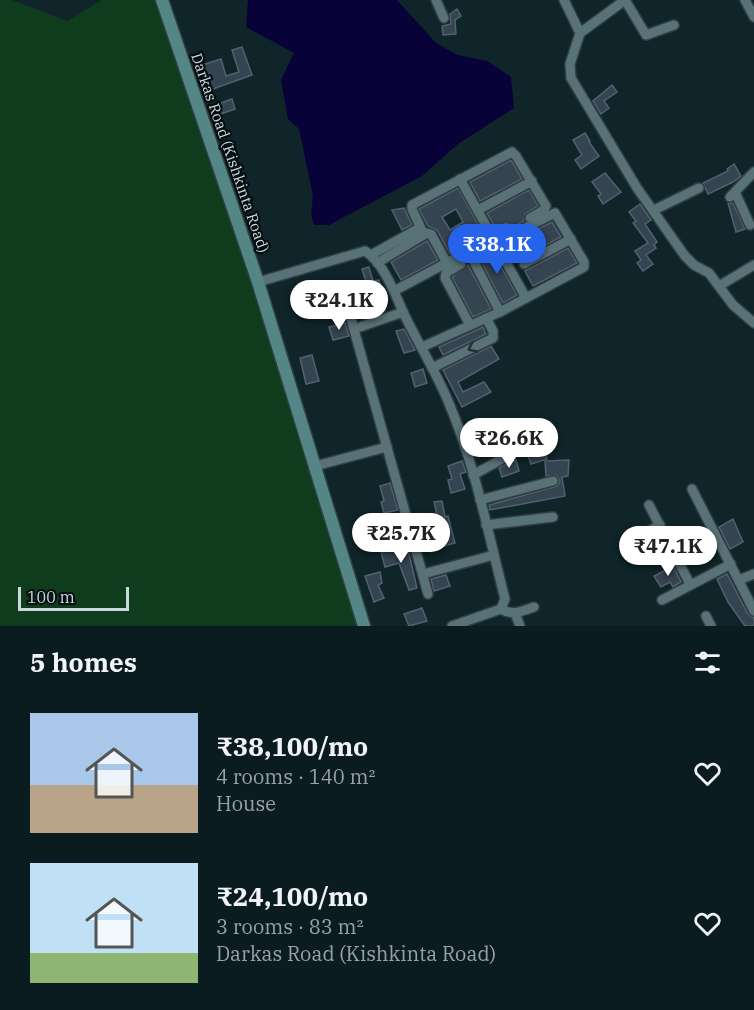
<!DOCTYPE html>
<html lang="en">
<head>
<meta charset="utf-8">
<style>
  :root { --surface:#0b1c20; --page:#142529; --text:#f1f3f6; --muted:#9aa1a5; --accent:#2563eb }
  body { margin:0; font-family:"IBM Plex Serif",serif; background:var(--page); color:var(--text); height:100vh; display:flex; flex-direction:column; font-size:22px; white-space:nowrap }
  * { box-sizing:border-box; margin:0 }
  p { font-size:20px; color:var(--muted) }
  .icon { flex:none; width:33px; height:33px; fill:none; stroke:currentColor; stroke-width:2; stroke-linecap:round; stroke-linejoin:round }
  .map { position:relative; height:626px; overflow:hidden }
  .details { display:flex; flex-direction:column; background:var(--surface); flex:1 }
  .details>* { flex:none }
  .scale { position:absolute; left:18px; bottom:15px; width:111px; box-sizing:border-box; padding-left:6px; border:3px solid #cbd8db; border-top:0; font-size:16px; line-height:21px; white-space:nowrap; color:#cbd8db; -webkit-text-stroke:4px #040d0f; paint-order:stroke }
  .price { position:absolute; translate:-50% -51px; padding:0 14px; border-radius:21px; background:#fff; color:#222; font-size:20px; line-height:39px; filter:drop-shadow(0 2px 3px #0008) }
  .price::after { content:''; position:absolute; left:50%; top:36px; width:18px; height:14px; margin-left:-9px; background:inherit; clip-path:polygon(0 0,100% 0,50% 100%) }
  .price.on { background:var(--accent); color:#fff }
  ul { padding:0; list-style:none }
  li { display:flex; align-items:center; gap:18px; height:150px; padding:0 30px }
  li span { display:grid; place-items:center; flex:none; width:168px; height:120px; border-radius:0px; color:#555 }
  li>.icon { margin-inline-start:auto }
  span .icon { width:72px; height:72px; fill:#fffc; stroke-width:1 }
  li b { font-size:26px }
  h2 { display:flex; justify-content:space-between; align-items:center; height:72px; padding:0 30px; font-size:26px }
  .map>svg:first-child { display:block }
</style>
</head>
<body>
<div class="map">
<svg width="754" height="626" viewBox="0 0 754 626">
  <rect width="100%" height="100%" fill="#0f252a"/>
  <!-- green -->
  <polygon fill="#0f3c1d" points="0,0 12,0 67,21 102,0 160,0 362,626 0,626"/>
  <!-- water -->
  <polygon fill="#090238" points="248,0 397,0 436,43 458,55 487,61 511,77 514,108 458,144 422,176 329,225 314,225 311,214 313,196 299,129 288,119 281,80 294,53 246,27"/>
  <!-- building -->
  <g fill="#354451" stroke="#51616f" stroke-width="1.5" fill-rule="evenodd">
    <polygon points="457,9 461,16 455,20 456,34 443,35 442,26 451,24 450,14"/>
    <polygon points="242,47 252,75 210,90 202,65 221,59 226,76 239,72 232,50"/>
    <polygon points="612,85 617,92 604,101 609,108 601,114 593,101"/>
    <polygon points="232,99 235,109 218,115 215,105"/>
    <polygon points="585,133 590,141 589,142 599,156 581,169 575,160 582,155 573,140"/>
    <polygon points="511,160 522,179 480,201 470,182"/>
    <polygon points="734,164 741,176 733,182 708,194 703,183 728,171 727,169"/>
    <polygon points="605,173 621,192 603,204 598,196 601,194 592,182"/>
    <path d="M458,188L484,235L450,254L437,230L428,226L419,209ZM456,209L463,222L450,230L442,217Z"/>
    <polygon points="529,190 538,206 525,214 524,221 513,227 506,223 496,229 487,213"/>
    <polygon points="728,203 733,203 745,229 736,232"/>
    <polygon points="640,204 651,220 645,224 657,242 654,245 656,248 646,255 653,264 643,271 637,263 641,260 635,251 648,243 633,223 636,221 629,212"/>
    <polygon points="404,208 412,225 402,230 392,210"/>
    <polygon points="552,222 561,237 519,259 510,243"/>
    <polygon points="427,241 438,260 401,280 391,262"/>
    <polygon points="490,247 517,295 503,303 477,254"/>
    <polygon points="568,248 577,263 533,286 525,271"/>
    <polygon points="468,265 491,309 473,317 452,277"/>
    <polygon points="369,267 373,281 379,280 385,311 360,316 354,284 366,282 362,269"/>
    <polygon points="345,323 349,336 333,340 329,327"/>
    <polygon points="483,327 486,334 443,355 439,347"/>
    <polygon points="404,329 415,350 404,353 396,331"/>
    <polygon points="491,346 499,359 458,382 463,392 484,382 491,392 462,407 443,370"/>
    <polygon points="312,355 319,381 306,384 300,358"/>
    <polygon points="423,369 427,383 415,387 411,373"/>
    <polygon points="536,424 547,459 531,464 527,453 530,450 530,444 526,441 522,428"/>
    <polygon points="516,460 519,471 502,477 499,468"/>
    <polygon points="569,460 568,476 562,477 565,496 490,510 489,505 557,486 560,482 557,476 546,476 545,461"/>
    <polygon points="462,461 466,472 460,474 465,489 451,493 448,480 452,479 448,466"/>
    <polygon points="390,483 398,510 384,513 381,502 384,501 380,486"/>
    <polygon points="442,501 445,517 448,516 455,543 426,551 422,537 436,534 433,520 438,519 434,502"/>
    <polygon points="733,519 743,542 730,549 719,527"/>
    <polygon points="407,545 417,588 409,590 399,563 385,567 381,552"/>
    <polygon points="673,566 681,582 673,587 670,582 661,587 654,576"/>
    <polygon points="380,572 382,583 378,585 384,598 374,602 365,576"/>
    <polygon points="727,574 748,614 754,618 754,626 745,626 728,602 717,579"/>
    <polygon points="446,575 450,586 434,591 431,579"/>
    <polygon points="422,608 427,621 409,626 404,614"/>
  </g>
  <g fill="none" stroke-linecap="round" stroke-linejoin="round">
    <defs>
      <g id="street">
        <polyline points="436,0 444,18"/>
        <polyline points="564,0 580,33 570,64 571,78 637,188 685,256 694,265 709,273 733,305 754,323"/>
        <polyline points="625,0 646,35 674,25"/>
        <polyline points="745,0 754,17"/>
        <polyline points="580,33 625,0"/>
        <polyline points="735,192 750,225"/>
        <polyline points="730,197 754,172"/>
        <polyline points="478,210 532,181"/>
        <polyline points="654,210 699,188"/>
        <polyline points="424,235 412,209 412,205 512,152 516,156 546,206 544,210 530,218"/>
        <polyline points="493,238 507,230"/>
        <polyline points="497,246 526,298"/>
        <polyline points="371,255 416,230"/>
        <polyline points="473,260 500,312"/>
        <polyline points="377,263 427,233 431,234 447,263"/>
        <polyline points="461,264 446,273 445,278 470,325"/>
        <polyline points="524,264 571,239"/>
        <path d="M258,282L365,251C384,262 396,297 405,316C419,345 436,372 448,401C475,464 488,533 505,599L501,609L452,626"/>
        <polyline points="719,286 754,265"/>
        <polyline points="394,291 493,238 460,179"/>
        <polyline points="346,301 428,594"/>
        <polyline points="354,329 403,312"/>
        <polyline points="422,347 500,312 584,267 584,262 555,213 501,240"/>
        <polyline points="432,368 493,338 493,331 486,318"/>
        <polyline points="315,466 387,447"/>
        <polyline points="473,475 524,447"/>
        <polyline points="692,489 754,611"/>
        <polyline points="480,500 553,481"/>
        <polyline points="649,505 690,584"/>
        <polyline points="486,525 553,517"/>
        <polyline points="642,535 660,525"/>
        <polyline points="423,574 494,555"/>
        <polyline points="739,580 754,574"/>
        <polyline points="662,600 731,564"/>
        <path d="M501,609C513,616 522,611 534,607"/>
        <polyline points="515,613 520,626"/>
        <polyline points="706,616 711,626"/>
      </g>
      <polyline id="secondary" points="162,0 258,282 364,626"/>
    </defs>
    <!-- street casing -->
    <use href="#street" stroke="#313e42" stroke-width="12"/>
    <!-- secondary casing -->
    <use href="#secondary" stroke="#313e42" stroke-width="15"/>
    <!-- street -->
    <use href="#street" stroke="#597277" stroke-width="9"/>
    <!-- secondary -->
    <use href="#secondary" stroke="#538685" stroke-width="12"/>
  </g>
  <!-- one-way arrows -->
  <defs><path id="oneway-chevron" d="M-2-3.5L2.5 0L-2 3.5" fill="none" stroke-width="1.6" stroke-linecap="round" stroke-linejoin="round" transform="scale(1.5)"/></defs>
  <use stroke="#223033" href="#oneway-chevron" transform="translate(472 348) rotate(155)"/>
  <g text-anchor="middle" stroke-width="4.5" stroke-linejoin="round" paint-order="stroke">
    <!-- street labels -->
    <g font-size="15" fill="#cbd8db" stroke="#040d0f">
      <text transform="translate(230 153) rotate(71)" y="5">Darkas Road (Kishkinta Road)</text>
    </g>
  </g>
</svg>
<div class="scale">100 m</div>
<b class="price on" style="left:497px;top:275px">₹38.1K</b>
<b class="price" style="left:339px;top:331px">₹24.1K</b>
<b class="price" style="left:509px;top:469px">₹26.6K</b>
<b class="price" style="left:401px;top:564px">₹25.7K</b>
<b class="price" style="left:668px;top:577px">₹47.1K</b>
</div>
<section class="details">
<h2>5 homes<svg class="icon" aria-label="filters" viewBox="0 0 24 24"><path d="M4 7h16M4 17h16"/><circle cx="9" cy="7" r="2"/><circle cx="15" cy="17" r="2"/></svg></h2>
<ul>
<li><span style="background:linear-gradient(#a9c7e8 60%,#b9a48a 0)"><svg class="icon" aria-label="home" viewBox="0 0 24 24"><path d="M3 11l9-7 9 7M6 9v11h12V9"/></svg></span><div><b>₹38,100/mo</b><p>4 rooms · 140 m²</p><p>House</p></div><svg class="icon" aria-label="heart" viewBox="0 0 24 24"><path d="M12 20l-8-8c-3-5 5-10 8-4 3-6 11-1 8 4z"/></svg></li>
<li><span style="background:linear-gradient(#bfe0f5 75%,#8fb573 0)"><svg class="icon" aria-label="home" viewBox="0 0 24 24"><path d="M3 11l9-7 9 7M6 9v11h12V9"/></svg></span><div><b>₹24,100/mo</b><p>3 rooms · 83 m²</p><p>Darkas Road (Kishkinta Road)</p></div><svg class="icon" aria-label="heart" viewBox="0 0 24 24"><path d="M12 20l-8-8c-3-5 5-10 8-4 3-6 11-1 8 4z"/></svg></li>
</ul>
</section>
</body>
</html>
